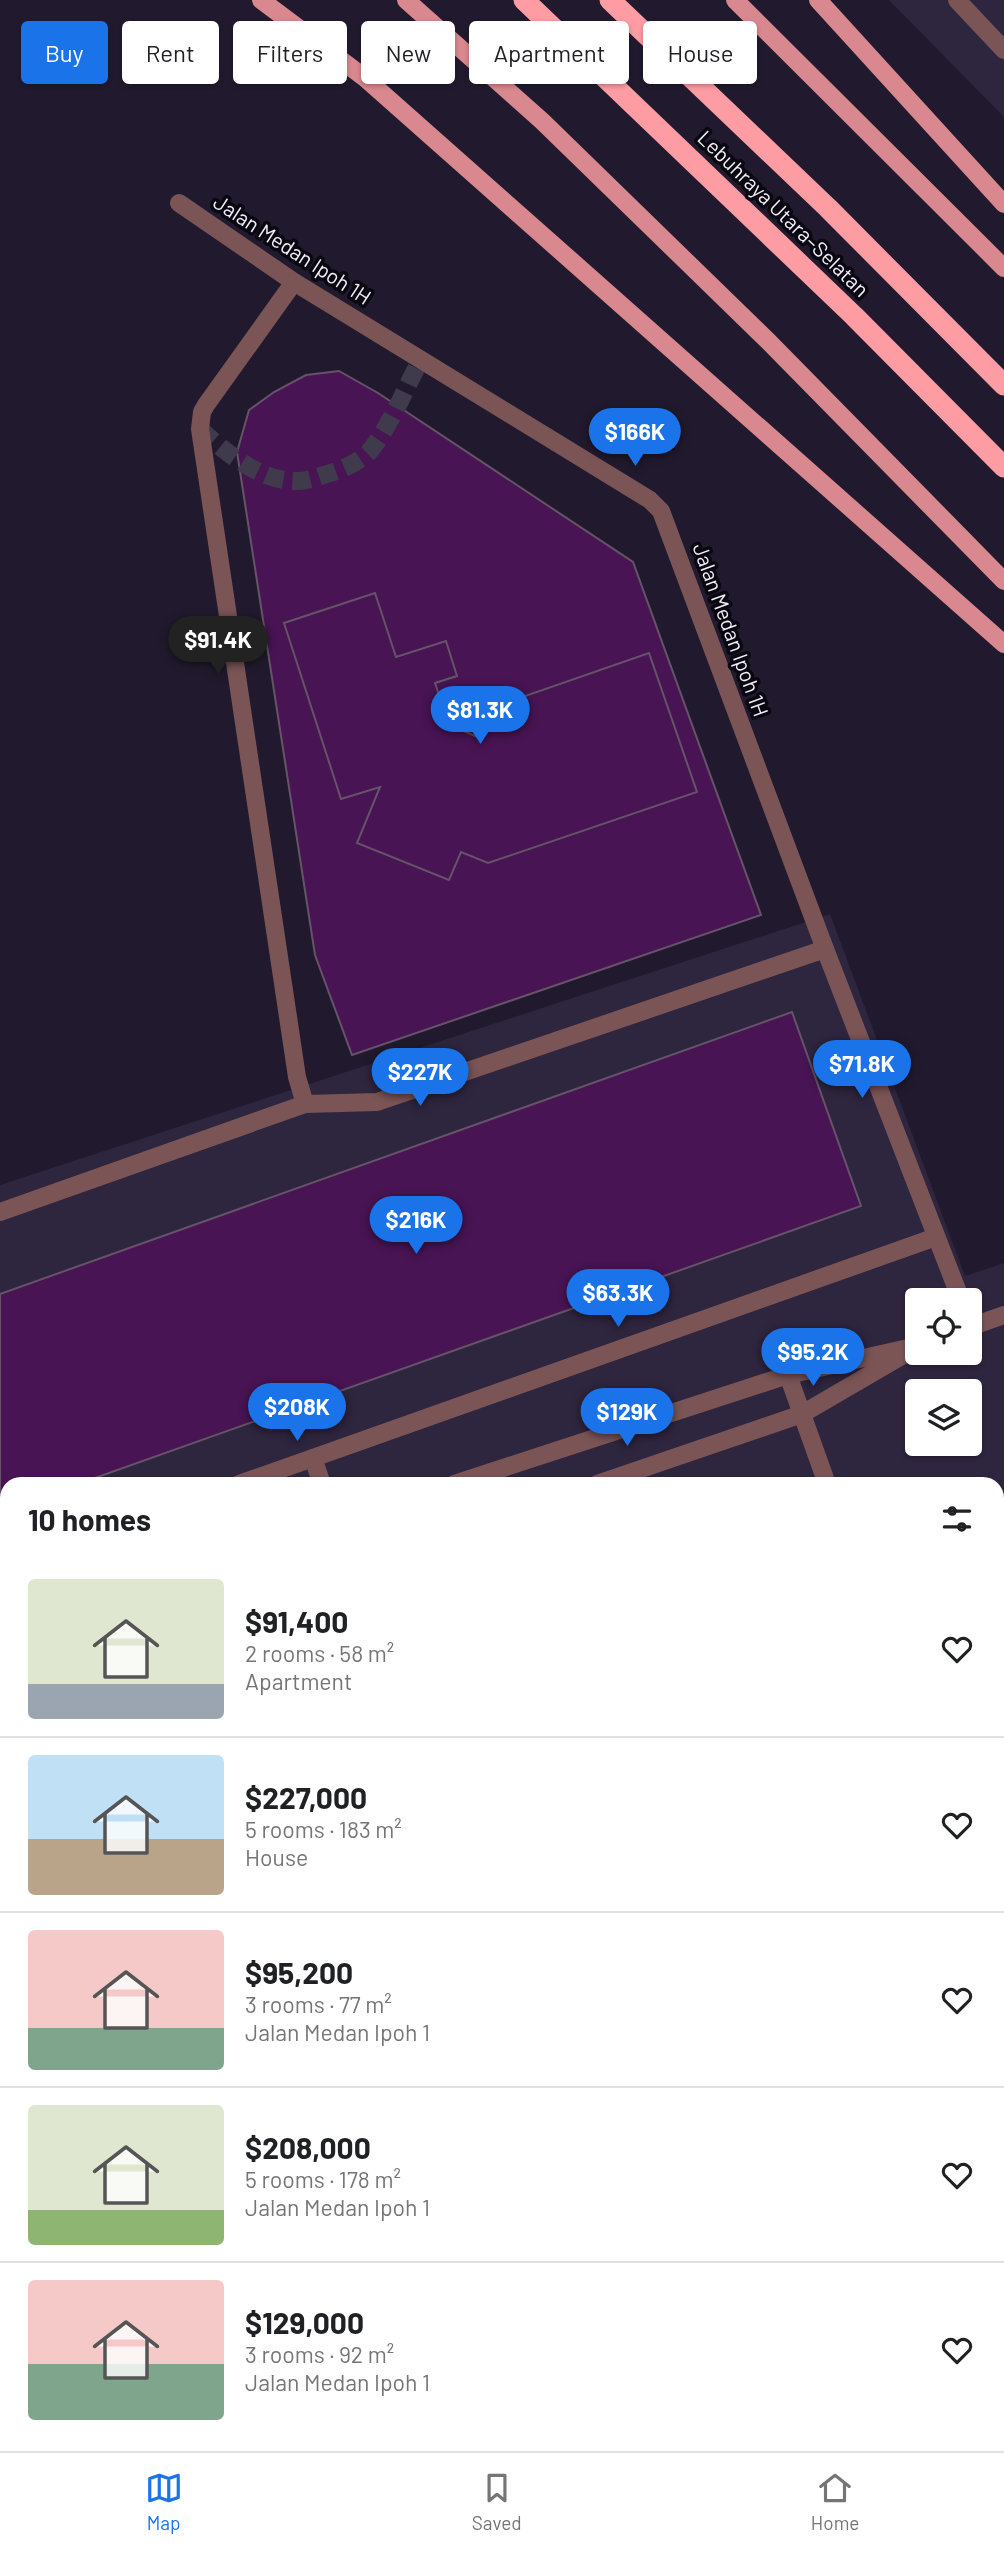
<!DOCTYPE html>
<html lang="en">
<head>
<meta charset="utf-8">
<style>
  :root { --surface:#fff; --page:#f6f6f6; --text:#202124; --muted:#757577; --line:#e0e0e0; --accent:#1a73e8 }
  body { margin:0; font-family:Barlow,sans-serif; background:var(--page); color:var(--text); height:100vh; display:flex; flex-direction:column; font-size:26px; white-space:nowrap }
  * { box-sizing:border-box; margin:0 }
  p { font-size:23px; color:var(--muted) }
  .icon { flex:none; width:38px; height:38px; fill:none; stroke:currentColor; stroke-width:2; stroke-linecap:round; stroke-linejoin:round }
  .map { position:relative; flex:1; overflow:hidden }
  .sheet { position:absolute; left:0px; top:1477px; width:1004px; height:975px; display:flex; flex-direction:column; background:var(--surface); border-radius:21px 21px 0 0; box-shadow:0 2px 5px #0004 }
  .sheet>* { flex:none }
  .banner { position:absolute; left:21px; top:21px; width:962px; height:63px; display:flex; gap:14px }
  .controls { position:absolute; left:905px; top:1288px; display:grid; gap:14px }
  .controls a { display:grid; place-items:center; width:77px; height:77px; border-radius:7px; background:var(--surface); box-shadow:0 2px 5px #0004; font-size:35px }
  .price { position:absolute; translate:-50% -60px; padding:0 16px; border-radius:24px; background:var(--accent); color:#fff; font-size:23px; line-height:46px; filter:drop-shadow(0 2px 4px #0008) }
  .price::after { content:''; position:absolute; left:50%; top:42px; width:21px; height:16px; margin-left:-10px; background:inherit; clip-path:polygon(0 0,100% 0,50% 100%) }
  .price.on { background:#222; color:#fff }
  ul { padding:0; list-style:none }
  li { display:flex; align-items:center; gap:21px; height:175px; padding:0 28px }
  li+li { border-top:2px solid var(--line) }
  li span { display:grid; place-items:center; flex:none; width:196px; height:140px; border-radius:7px; color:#555 }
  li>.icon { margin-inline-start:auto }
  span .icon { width:84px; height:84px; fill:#fffc; stroke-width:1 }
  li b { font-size:30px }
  h2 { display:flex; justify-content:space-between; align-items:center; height:84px; padding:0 28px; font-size:30px }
  .tag { padding:0 24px; border-radius:7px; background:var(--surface); box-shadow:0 2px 5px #0004; font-size:24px; line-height:63px }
  .tag.on { background:var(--accent); color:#fff }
  .tab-bar { display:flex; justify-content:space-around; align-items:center; height:98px; border-top:2px solid var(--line); background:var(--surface); font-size:19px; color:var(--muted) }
  .tab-bar a { display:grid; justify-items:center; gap:4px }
  .tab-bar .on { color:var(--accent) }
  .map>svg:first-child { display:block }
</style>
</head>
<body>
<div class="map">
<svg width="1004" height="2451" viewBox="0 0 1004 2451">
  <rect width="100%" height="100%" fill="#211a2e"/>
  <!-- built -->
  <g fill="#2e253e" fill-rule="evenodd">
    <polygon points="889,0 1004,0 1004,117"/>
    <path d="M830,914L965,1276L1004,1263V2451H0V1185ZM917,1300H970V1353H917ZM917,1391H970V1444H917ZM7,1484H998V2445H7Z"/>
  </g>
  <!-- building -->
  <g fill="#481453" stroke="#655468" stroke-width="2">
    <polygon points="339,371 378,393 633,562 761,915 352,1055 315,955 237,452 249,410 274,392 306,375"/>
    <polygon points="375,593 396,657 446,641 457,676 435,683 449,725 475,736 488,709 649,653 697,792 488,863 461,852 449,880 357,843 380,787 341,799 284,623"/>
    <polygon points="792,1012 861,1206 78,1484 7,1484 7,1509 0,1512 0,1294"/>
    <polygon points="7,1831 7,1963 0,1966 0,1834"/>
    <polygon points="7,1995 7,2123 0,2126 0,1998"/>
    <polygon points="1004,2084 1004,2217 998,2219 998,2086"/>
    <polygon points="1004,2257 1004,2387 998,2389 998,2259"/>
    <polygon points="0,2319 7,2338 7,2344 0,2347"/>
    <polygon points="7,2374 7,2445 40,2445 42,2451 0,2451 0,2376"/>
    <polygon points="773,2445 839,2445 822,2451 792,2451"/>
  </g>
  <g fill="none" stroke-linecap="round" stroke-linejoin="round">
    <!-- minor-tunnel -->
    <path stroke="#403a4d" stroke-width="18" stroke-dasharray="18 9" stroke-linecap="butt" d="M200,429C226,453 261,482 298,481C308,481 320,476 330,473C341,470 359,462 368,453C388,431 406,387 421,359"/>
    <!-- minor -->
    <g stroke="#7b5456" stroke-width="18">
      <polyline points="957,0 1004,50"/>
      <polyline points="179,203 294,282 650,500 661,511 825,949 961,1300"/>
      <polyline points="294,282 206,405 202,412 200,429 297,1077 305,1104"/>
      <polyline points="0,1212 305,1104 377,1102 825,949"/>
      <polyline points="970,1327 1004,1315"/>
      <polyline points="788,1375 827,1484"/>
      <polyline points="313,1458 936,1237"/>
      <polyline points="239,1484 313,1458 322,1484"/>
      <polyline points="454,1484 788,1375 917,1346"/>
      <polyline points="597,1484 802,1414 905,1354"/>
      <polyline points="0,1569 7,1567"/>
      <polyline points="0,1643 7,1641"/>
      <polyline points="0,1694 7,1692"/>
      <polyline points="0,1789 7,1787"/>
      <polyline points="998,1963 1004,1961"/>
      <polyline points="0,1981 7,1978"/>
      <polyline points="998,2047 1004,2045"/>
      <polyline points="0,2163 7,2160"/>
      <polyline points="998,2242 1004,2240"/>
      <polyline points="998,2423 1004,2421"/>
      <polyline points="522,2445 526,2451"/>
      <polyline points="710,2445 727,2451"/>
      <polyline points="332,2451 349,2445"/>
      <polyline points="917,2451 935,2445"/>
    </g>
    <!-- major -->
    <g stroke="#d8888e" stroke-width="18">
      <polyline points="261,0 365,78 1004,644"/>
      <polyline points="406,0 542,121 768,341 1004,581"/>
      <polyline points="735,0 1004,268"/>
      <polyline points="818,0 1004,204"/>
    </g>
    <!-- highway -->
    <g stroke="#fe9ca4" stroke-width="21">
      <polyline points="524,0 854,316 1004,467"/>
      <polyline points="610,0 828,208 1004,385"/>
    </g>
  </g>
  <g text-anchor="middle" stroke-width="7" stroke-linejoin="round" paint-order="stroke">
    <!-- street labels -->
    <g font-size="21" fill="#f2eefc" stroke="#09070f">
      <text transform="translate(783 214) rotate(44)" y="7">Lebuhraya Utara–Selatan</text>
      <text transform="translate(292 250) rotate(33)" y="7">Jalan Medan Ipoh 1H</text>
      <text transform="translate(730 630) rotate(70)" y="7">Jalan Medan Ipoh 1H</text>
    </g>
  </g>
</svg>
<div class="controls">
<a><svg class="icon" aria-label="locate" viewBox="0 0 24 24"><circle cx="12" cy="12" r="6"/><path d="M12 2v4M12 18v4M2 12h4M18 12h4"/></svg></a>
<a><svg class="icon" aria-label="layers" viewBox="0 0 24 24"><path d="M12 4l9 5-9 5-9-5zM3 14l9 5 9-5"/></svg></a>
</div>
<b class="price" style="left:635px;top:468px">$166K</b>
<b class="price on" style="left:218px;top:676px">$91.4K</b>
<b class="price" style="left:480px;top:746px">$81.3K</b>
<b class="price" style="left:862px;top:1100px">$71.8K</b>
<b class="price" style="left:420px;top:1108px">$227K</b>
<b class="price" style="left:416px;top:1256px">$216K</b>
<b class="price" style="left:618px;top:1329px">$63.3K</b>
<b class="price" style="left:813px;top:1388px">$95.2K</b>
<b class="price" style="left:297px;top:1443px">$208K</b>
<b class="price" style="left:627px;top:1448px">$129K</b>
<div class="banner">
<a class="tag on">Buy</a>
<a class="tag">Rent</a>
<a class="tag">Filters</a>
<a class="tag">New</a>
<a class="tag">Apartment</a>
<a class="tag">House</a>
</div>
<section class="sheet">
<h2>10 homes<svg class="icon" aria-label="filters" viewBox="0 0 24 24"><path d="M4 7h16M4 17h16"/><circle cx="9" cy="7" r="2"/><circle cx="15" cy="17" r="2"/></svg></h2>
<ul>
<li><span style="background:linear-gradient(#dfe7d0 75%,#9aa5b1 0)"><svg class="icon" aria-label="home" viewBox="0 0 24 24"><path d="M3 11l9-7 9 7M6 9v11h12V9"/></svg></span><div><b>$91,400</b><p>2 rooms · 58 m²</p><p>Apartment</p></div><svg class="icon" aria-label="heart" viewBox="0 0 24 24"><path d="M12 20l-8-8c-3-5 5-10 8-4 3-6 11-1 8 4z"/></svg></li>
<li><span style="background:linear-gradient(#bfe0f5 60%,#b9a48a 0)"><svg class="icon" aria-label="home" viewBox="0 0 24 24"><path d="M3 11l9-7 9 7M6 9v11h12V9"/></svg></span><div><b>$227,000</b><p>5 rooms · 183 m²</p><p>House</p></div><svg class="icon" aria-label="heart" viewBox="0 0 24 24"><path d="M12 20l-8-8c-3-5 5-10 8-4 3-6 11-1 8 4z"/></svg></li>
<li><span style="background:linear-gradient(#f6c9c9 70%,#7fa58c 0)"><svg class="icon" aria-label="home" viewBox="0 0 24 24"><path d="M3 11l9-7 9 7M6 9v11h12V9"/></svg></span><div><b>$95,200</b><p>3 rooms · 77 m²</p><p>Jalan Medan Ipoh 1</p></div><svg class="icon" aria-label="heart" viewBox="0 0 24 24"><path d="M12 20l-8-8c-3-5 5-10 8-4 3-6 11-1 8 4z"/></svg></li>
<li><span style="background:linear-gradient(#dfe7d0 75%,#8fb573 0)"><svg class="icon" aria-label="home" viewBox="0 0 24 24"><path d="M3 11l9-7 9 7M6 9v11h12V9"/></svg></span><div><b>$208,000</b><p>5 rooms · 178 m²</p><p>Jalan Medan Ipoh 1</p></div><svg class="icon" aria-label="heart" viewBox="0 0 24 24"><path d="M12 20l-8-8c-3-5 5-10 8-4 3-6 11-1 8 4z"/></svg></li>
<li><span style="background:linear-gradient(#f6c9c9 60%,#7fa58c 0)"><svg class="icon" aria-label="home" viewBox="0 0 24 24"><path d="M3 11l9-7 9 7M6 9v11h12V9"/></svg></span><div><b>$129,000</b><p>3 rooms · 92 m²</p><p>Jalan Medan Ipoh 1</p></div><svg class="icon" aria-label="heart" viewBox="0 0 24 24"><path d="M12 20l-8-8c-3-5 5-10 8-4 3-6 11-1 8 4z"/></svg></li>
</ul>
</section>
</div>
<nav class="tab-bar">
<a class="on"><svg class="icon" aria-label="map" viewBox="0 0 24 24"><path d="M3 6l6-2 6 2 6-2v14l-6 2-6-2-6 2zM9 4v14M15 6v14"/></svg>Map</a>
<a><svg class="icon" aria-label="saved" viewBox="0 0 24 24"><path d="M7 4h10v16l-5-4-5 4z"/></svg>Saved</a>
<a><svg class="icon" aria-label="home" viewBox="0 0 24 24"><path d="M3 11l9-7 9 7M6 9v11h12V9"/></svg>Home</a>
</nav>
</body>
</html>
